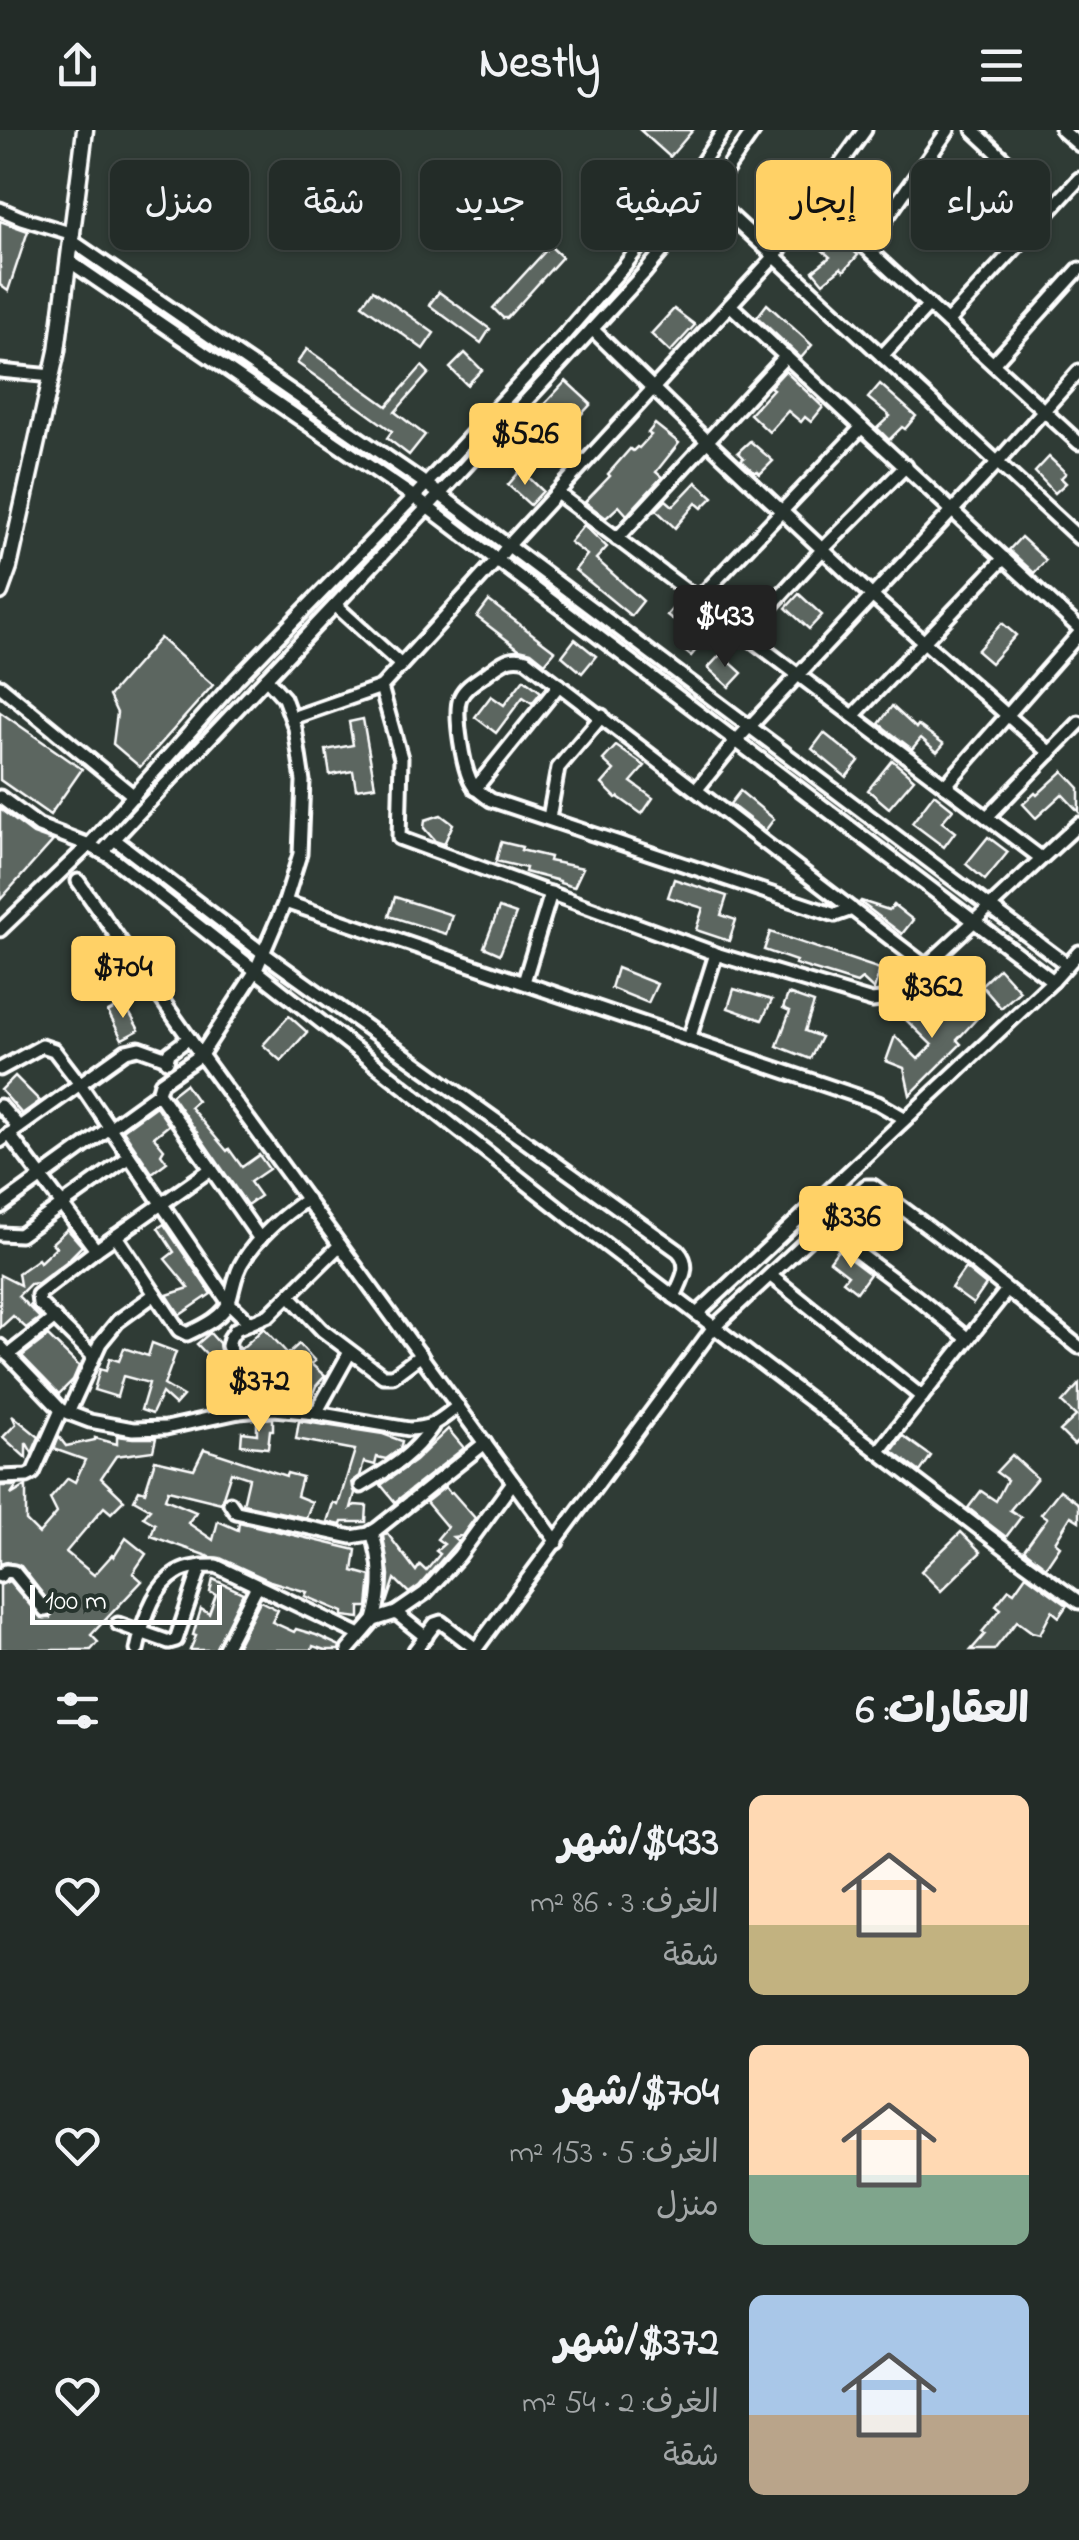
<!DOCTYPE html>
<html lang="ar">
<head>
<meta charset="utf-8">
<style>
  :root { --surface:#232c28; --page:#2f3834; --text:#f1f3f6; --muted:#a3a7a8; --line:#404845; --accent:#ffd166 }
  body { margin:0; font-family:"Indie Flower","Playpen Sans Arabic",sans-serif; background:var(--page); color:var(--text); direction:rtl; height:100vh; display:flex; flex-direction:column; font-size:38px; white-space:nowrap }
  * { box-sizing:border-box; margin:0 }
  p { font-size:32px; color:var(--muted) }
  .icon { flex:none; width:55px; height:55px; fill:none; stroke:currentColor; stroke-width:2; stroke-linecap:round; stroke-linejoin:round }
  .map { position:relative; height:1520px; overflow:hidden; direction:ltr }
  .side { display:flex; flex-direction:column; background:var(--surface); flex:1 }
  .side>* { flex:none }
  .guide { position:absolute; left:30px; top:30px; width:1020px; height:90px; direction:rtl; display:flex; gap:20px }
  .scale { position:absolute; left:30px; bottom:25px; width:192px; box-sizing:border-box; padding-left:10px; border:5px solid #fff; border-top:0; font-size:28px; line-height:35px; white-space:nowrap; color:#fff; -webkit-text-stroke:8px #26332d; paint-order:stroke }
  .price { position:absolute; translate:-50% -85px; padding:0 22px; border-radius:10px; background:var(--accent); color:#111; font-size:32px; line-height:65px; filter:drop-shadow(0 2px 5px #0008) }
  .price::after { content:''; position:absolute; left:50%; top:60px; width:30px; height:22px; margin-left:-15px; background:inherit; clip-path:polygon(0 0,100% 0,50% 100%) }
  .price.current { background:#222; color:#fff }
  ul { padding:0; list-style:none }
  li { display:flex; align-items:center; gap:30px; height:250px; padding:0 50px }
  li span { display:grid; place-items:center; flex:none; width:280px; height:200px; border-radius:15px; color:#555 }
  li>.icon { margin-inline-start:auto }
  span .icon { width:120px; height:120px; fill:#fffc; stroke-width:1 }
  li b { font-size:42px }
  h2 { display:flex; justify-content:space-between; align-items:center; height:120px; padding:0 50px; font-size:42px }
  .tag { padding:0 35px; border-radius:15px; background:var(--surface); box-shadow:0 2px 8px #0004,0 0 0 2px var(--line); font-size:35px; line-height:90px }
  .tag.current { background:var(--accent); color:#111 }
  header { display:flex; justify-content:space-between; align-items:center; height:130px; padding:0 50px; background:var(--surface); font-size:45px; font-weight:800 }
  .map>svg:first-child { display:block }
</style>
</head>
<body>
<header><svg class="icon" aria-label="menu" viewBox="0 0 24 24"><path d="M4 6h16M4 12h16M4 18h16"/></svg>Nestly<svg class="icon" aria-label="share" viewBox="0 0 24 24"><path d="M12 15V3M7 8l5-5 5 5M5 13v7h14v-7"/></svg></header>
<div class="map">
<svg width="1079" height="1520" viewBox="0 0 1079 1520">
  <rect width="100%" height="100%" fill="#2f3b35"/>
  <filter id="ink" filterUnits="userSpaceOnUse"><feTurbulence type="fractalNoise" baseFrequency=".01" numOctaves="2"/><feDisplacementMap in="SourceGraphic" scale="20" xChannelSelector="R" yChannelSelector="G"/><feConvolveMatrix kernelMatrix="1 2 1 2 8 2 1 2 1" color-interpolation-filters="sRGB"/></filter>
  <g filter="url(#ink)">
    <!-- building -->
    <g fill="#5b6661" stroke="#fff" stroke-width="2.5">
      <polygon points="640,0 693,0 670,27"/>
      <polygon points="779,46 803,63 791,78 769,61"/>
      <polygon points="0,91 28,101 8,161 0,155"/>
      <polygon points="827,96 858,125 844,141 841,138 823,153 813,141 830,127 812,111"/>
      <polygon points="550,116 562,127 507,188 503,188 493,178"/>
      <polygon points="373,160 434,203 423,219 362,175"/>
      <polygon points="439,162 490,199 481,213 429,175"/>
      <polygon points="767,174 812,215 801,228 757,187"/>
      <polygon points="674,179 695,195 670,222 651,204"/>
      <polygon points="307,219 387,276 422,236 429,243 395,282 425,305 409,325 387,308 392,301 297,233"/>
      <polygon points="465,223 482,240 467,255 450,238"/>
      <polygon points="785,241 823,277 811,292 805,287 801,292 788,281 769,302 750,284 773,259 770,257"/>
      <polygon points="566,251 591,274 565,302 540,279"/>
      <polygon points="880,254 916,286 905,299 902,297 889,310 877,298 890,286 868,268"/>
      <polygon points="655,294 679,313 656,342 662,347 627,385 619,376 606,388 585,372 610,346 608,344 630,319 633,321 637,317 639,318 651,305 648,303"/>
      <polygon points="750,311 773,331 760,344 757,341 755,343 741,330 744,328 738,322"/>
      <polygon points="1049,327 1066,343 1061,348 1066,353 1055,363 1035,342"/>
      <polygon points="521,340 543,361 530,375 508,355"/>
      <polygon points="696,352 713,367 702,378 696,373 675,398 656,380 666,370 673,376"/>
      <polygon points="584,395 607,417 596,429 643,471 631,486 575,440 587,425 570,412"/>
      <polygon points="1021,407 1046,430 1034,443 1009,420"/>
      <polygon points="799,464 822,485 809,499 786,478"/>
      <polygon points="489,471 555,521 545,533 531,522 519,519 477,487"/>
      <polygon points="679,471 714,498 691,526 677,515 688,502 667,485"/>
      <polygon points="1002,493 1016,505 991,533 977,521"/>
      <polygon points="160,508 213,555 140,637 113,614 117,583 109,566"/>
      <polygon points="575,509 596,526 582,543 562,526"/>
      <polygon points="721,524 742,543 729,557 708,538"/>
      <polygon points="524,549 541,562 532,573 523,567 496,603 475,587 491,566 504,575"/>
      <polygon points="892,576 916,598 918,595 944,614 937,622 921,608 912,619 879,594"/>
      <polygon points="0,582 82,639 50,685 0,650"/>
      <polygon points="363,589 375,656 356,659 353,641 330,645 326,620 353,615 349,592"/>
      <polygon points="824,603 859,631 846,647 812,619"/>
      <polygon points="616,616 645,636 631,652 653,668 642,684 618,667 616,668 602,654 614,640 603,630"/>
      <polygon points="892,630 914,649 889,678 868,660"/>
      <polygon points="1063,641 1079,658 1079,682 1062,664 1036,688 1023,674 1035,663 1037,665"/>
      <polygon points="740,661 774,689 765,701 730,674"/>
      <polygon points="934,664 953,679 942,692 955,702 944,717 912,693"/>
      <polygon points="0,679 33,704 53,711 0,770"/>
      <polygon points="441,685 453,694 444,714 435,711 424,698 425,690"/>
      <polygon points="988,707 1008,722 985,750 966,734"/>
      <polygon points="501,712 522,717 521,720 550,727 549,731 583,738 574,757 560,753 560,751 525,742 526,738 496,731"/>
      <polygon points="674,749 727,766 721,785 736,790 729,811 696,800 703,778 668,767"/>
      <polygon points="395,767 452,785 446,804 389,786"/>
      <polygon points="861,771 889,780 894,775 913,790 902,804 860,772"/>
      <polygon points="499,778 516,784 500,824 484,817"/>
      <polygon points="770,802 880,839 874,860 862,849 857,853 795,834 796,831 764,820"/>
      <polygon points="617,838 657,854 648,873 611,858"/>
      <polygon points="999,838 1020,861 1001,878 981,855"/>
      <polygon points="734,859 772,870 762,890 728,878"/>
      <polygon points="788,864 814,873 805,901 821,907 810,929 777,916 790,881 783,878"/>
      <polygon points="964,867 981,884 957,910 961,914 910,965 904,938 886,931 895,906 918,929 932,915 904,888 918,873 939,893"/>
      <polygon points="124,873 139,900 122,909 108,882"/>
      <polygon points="289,886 307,902 281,931 263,915"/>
      <polygon points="15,946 40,971 22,984 1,960"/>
      <polygon points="185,954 197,971 190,977 227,1021 229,1019 242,1037 259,1025 269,1039 250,1052 260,1066 247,1075 171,965"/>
      <polygon points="156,976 169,995 154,1007 164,1019 161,1024 167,1032 152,1043 123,1000"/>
      <polygon points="164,1094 211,1164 180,1185 167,1165 189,1158 165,1129 174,1122 158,1098"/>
      <polygon points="67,1099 82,1116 66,1132 38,1153 30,1154 18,1166 40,1188 26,1198 13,1186 0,1198 0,1145 20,1155 18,1143 38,1129 40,1132 56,1117 52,1113"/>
      <polygon points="838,1120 870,1144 857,1162 843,1151 848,1145 830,1131"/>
      <polygon points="965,1138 986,1155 973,1174 951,1158"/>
      <polygon points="264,1198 288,1224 299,1214 315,1231 311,1234 325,1246 316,1256 309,1273 273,1270 279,1249 261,1233 251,1241 249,1239 238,1215 241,1219"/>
      <polygon points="210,1203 219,1213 220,1220 231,1243 214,1252 209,1242 218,1236 197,1214"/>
      <polygon points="48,1206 79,1236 73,1250 59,1264 22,1226"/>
      <polygon points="152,1213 176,1222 164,1255 183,1266 175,1275 162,1263 152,1284 141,1280 149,1253 123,1246 117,1267 94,1260 100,1239 106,1241 110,1228 119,1231 124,1218 148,1226"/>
      <polygon points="1079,1254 1079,1310 1074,1315 1060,1301 1076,1286 1062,1273"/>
      <polygon points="12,1285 39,1307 32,1323 26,1312 26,1328 3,1307 16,1294"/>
      <polygon points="273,1288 273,1300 270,1300 268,1318 241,1315 242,1302 257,1304 257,1290"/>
      <polygon points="299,1291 383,1304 402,1311 400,1319 386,1329 377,1327 375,1335 364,1332 360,1346 352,1352 355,1363 351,1378 355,1375 367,1376 366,1392 342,1392 341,1395 327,1392 333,1373 338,1375 355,1320 296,1309"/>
      <polygon points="448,1299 464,1318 395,1372 381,1355 415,1331"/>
      <polygon points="117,1306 133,1308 156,1308 153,1321 116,1326 101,1348 124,1370 111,1383 104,1377 66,1422 94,1445 112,1425 114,1427 126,1408 146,1424 133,1443 142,1451 91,1505 98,1512 91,1520 0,1520 0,1455 9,1451 41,1488 50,1488 54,1479 21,1436 7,1432 0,1434 0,1356 17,1356 11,1365 26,1356 26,1391 39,1404 57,1383 50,1369 68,1348 75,1352 85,1330 54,1319 59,1307 66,1316 95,1310 95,1308 117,1314"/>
      <polygon points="903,1306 931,1326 920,1342 892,1321"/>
      <polygon points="204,1319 286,1346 287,1343 302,1347 297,1366 312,1372 306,1388 243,1374 249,1348 231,1342 221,1373 168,1360 165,1369 196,1382 188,1393 213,1410 218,1391 238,1400 239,1392 356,1420 353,1441 371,1446 368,1477 360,1477 360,1488 343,1486 343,1482 305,1466 307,1462 270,1451 220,1428 210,1427 151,1406 155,1394 143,1387 150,1379 134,1370 139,1360 145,1362 155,1330 194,1339"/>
      <polygon points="1012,1325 1037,1348 1010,1380 1021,1387 1006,1407 968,1378 981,1361 996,1371 1007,1350 996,1342"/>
      <polygon points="445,1357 450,1363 452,1362 475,1388 462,1406 453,1407 458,1411 419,1456 409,1463 395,1449 387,1473 389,1445 383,1406 387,1403 416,1441 420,1435 426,1441 440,1424 436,1421 444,1414 437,1409 447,1397 426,1372"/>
      <polygon points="1060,1360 1079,1374 1079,1391 1071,1386 1055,1412 1060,1416 1046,1437 1024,1420 1047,1388 1041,1384"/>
      <polygon points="961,1402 981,1422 941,1461 921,1441"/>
      <polygon points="1026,1445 1067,1475 1059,1487 1052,1481 1040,1504 1032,1502 1017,1491 994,1520 971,1520 985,1504 982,1502 1001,1479 996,1475 1009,1459 1014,1462"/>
      <polygon points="213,1449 243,1463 215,1520 190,1520 196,1506 193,1505 201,1479 209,1484 216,1465 210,1462"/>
      <polygon points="260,1471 278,1480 272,1492 294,1502 296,1499 316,1505 340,1516 339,1520 325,1520 313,1516 312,1520 235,1520"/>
    </g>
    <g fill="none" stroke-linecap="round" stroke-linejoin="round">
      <defs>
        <g id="minor">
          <path d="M865,0L775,126L508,416L497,430L381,557L401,628L399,708L719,825L872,871L889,869C954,812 1015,752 1079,694"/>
          <polyline points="973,0 1054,76"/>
          <polyline points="1062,0 1079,15"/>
          <polyline points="691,49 1079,408"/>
          <polyline points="815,71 1079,313"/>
          <polyline points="0,79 21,88 73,104"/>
          <polyline points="72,111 426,354 1066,834"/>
          <polyline points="866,117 948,0"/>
          <polyline points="69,131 414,367 1053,851"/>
          <polyline points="730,175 1079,498"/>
          <polyline points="947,192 1079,49"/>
          <polyline points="592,199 707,311 872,466 1050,623"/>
          <polyline points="882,226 929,175"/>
          <polyline points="993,234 1079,139"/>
          <polyline points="0,241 52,246"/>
          <polyline points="557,363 1041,728"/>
          <polyline points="617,409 786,226"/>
          <polyline points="698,469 862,297"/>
          <polyline points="335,475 401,535"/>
          <polyline points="744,505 824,418 906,336"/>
          <polyline points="0,556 134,666"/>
          <polyline points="853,586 1004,428"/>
          <polyline points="292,588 381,557"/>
          <polyline points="945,656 1079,504"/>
          <polyline points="475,659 559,555"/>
          <polyline points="697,659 736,611 997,333 1079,241"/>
          <polyline points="0,667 39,696 89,715 111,727 572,1089 1014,1425 1079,1472"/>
          <polyline points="987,687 1079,593"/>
          <polyline points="549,688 558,638 602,586"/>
          <path d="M114,709L263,823L678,1121C692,1136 681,1150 674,1167"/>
          <polyline points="102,722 439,365 645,142 709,65 754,0"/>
          <polyline points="78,751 201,925 557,1412"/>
          <polyline points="285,772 878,973 904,988"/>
          <path d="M852,779L835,785L491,670C484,665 477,661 473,655C463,641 454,583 460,568C466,555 480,549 490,541C503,532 510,525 526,530L926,836"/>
          <polyline points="0,800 89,715 236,550 414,367 566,203 625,135 691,49 724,0"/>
          <polyline points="524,852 551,763"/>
          <polyline points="689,909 716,824"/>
          <polyline points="167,931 169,923 189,908"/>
          <polyline points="0,939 42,916 54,920 80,954 229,1173 250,1193"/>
          <polyline points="0,976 19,997"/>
          <polyline points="9,1004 96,1120"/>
          <polyline points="0,1011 126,921 139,918 167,928"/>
          <polyline points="0,1077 158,963"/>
          <polyline points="822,1096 918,1168 968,1209"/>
          <polyline points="0,1104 20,1105 129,1027"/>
          <path d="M116,1106L179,1200L187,1204C202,1197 226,1186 230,1169C234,1156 235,1143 243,1131C259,1105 282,1086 307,1069"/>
          <polyline points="260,1109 158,963 161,953 201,925 255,842 285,772 300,724 303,651 295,598 284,568 266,548"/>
          <polyline points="771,1146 922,1267"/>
          <polyline points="289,1165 322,1200 383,1246 393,1246 421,1225"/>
          <polyline points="697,1184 1053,851 1079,822"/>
          <path d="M0,1216L61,1280L90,1291L133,1299L166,1298L239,1282L274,1279L316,1283L409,1299C433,1298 440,1290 458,1276"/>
          <polyline points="8,1225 55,1188"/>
          <polyline points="93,1226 39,1173 38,1165 96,1120 211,1039"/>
          <path d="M239,1282C246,1251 243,1243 228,1216L230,1208L236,1199L269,1185L340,1115"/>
          <polyline points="68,1283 100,1213 118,1191 155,1164"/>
          <polyline points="316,1283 350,1222"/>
          <polyline points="878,1322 1007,1160"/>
          <polyline points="0,1347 27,1346 33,1343 61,1280"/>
          <path d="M361,1356C391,1338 412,1326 432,1297"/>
          <polyline points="230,1373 236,1382 352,1407 369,1404 377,1399 485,1313"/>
          <path d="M372,1402C382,1432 383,1459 374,1490"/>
          <polyline points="0,1446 6,1441 14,1442 45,1480"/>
          <polyline points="396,1483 426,1507"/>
          <polyline points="118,1494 169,1512 176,1510 201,1436"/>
          <path d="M137,1520C142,1495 153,1457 177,1443C188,1436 203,1436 216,1436L360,1505"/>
          <polyline points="224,1520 257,1456"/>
          <polyline points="348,1520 374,1490 396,1483 425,1463 459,1426 513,1352"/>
          <polyline points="415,1520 435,1494 441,1492 476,1519"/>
          <polyline points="475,1520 714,1197 866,1056 873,1056 953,1116 1079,1217"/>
        </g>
        <polyline id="tertiary" points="0,462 9,437 57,221 85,0"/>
      </defs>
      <!-- minor casing -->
      <use href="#minor" stroke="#fff" stroke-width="19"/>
      <!-- tertiary casing -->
      <use href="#tertiary" stroke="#fff" stroke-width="21"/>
      <!-- minor -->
      <use href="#minor" stroke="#26332d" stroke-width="11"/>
      <!-- tertiary -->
      <use href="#tertiary" stroke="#26332d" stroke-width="14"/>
    </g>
  </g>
</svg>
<div class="scale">100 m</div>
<b class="price" style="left:525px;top:358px">$526</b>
<b class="price current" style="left:725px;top:540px">$433</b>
<b class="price" style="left:123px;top:891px">$704</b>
<b class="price" style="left:932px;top:911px">$362</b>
<b class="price" style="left:851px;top:1141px">$336</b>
<b class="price" style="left:259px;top:1305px">$372</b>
<div class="guide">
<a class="tag">شراء</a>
<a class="tag current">إيجار</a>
<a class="tag">تصفية</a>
<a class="tag">جديد</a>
<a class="tag">شقة</a>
<a class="tag">منزل</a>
</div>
</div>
<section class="side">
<h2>العقارات: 6<svg class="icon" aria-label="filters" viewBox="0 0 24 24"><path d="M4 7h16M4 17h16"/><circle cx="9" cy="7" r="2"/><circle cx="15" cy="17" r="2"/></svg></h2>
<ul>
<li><span style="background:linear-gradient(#ffd9b3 65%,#c2b280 0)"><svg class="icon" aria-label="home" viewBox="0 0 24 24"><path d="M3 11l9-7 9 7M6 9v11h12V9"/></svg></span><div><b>$433/شهر</b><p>الغرف: 3 · 86 m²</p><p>شقة</p></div><svg class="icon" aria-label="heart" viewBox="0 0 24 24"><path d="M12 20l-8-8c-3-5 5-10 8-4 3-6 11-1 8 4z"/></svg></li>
<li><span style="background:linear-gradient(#ffd9b3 65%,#7fa58c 0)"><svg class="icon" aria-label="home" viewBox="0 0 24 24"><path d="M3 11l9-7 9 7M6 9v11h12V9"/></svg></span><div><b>$704/شهر</b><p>الغرف: 5 · 153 m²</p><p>منزل</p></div><svg class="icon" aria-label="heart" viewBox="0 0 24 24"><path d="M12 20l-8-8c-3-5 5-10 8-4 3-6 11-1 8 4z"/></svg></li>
<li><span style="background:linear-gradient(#a9c7e8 60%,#b9a48a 0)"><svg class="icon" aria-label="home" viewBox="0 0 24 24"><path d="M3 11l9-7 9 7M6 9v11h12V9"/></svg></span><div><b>$372/شهر</b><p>الغرف: 2 · 54 m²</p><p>شقة</p></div><svg class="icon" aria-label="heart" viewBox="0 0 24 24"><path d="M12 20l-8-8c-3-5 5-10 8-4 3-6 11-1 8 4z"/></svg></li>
</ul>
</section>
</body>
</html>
